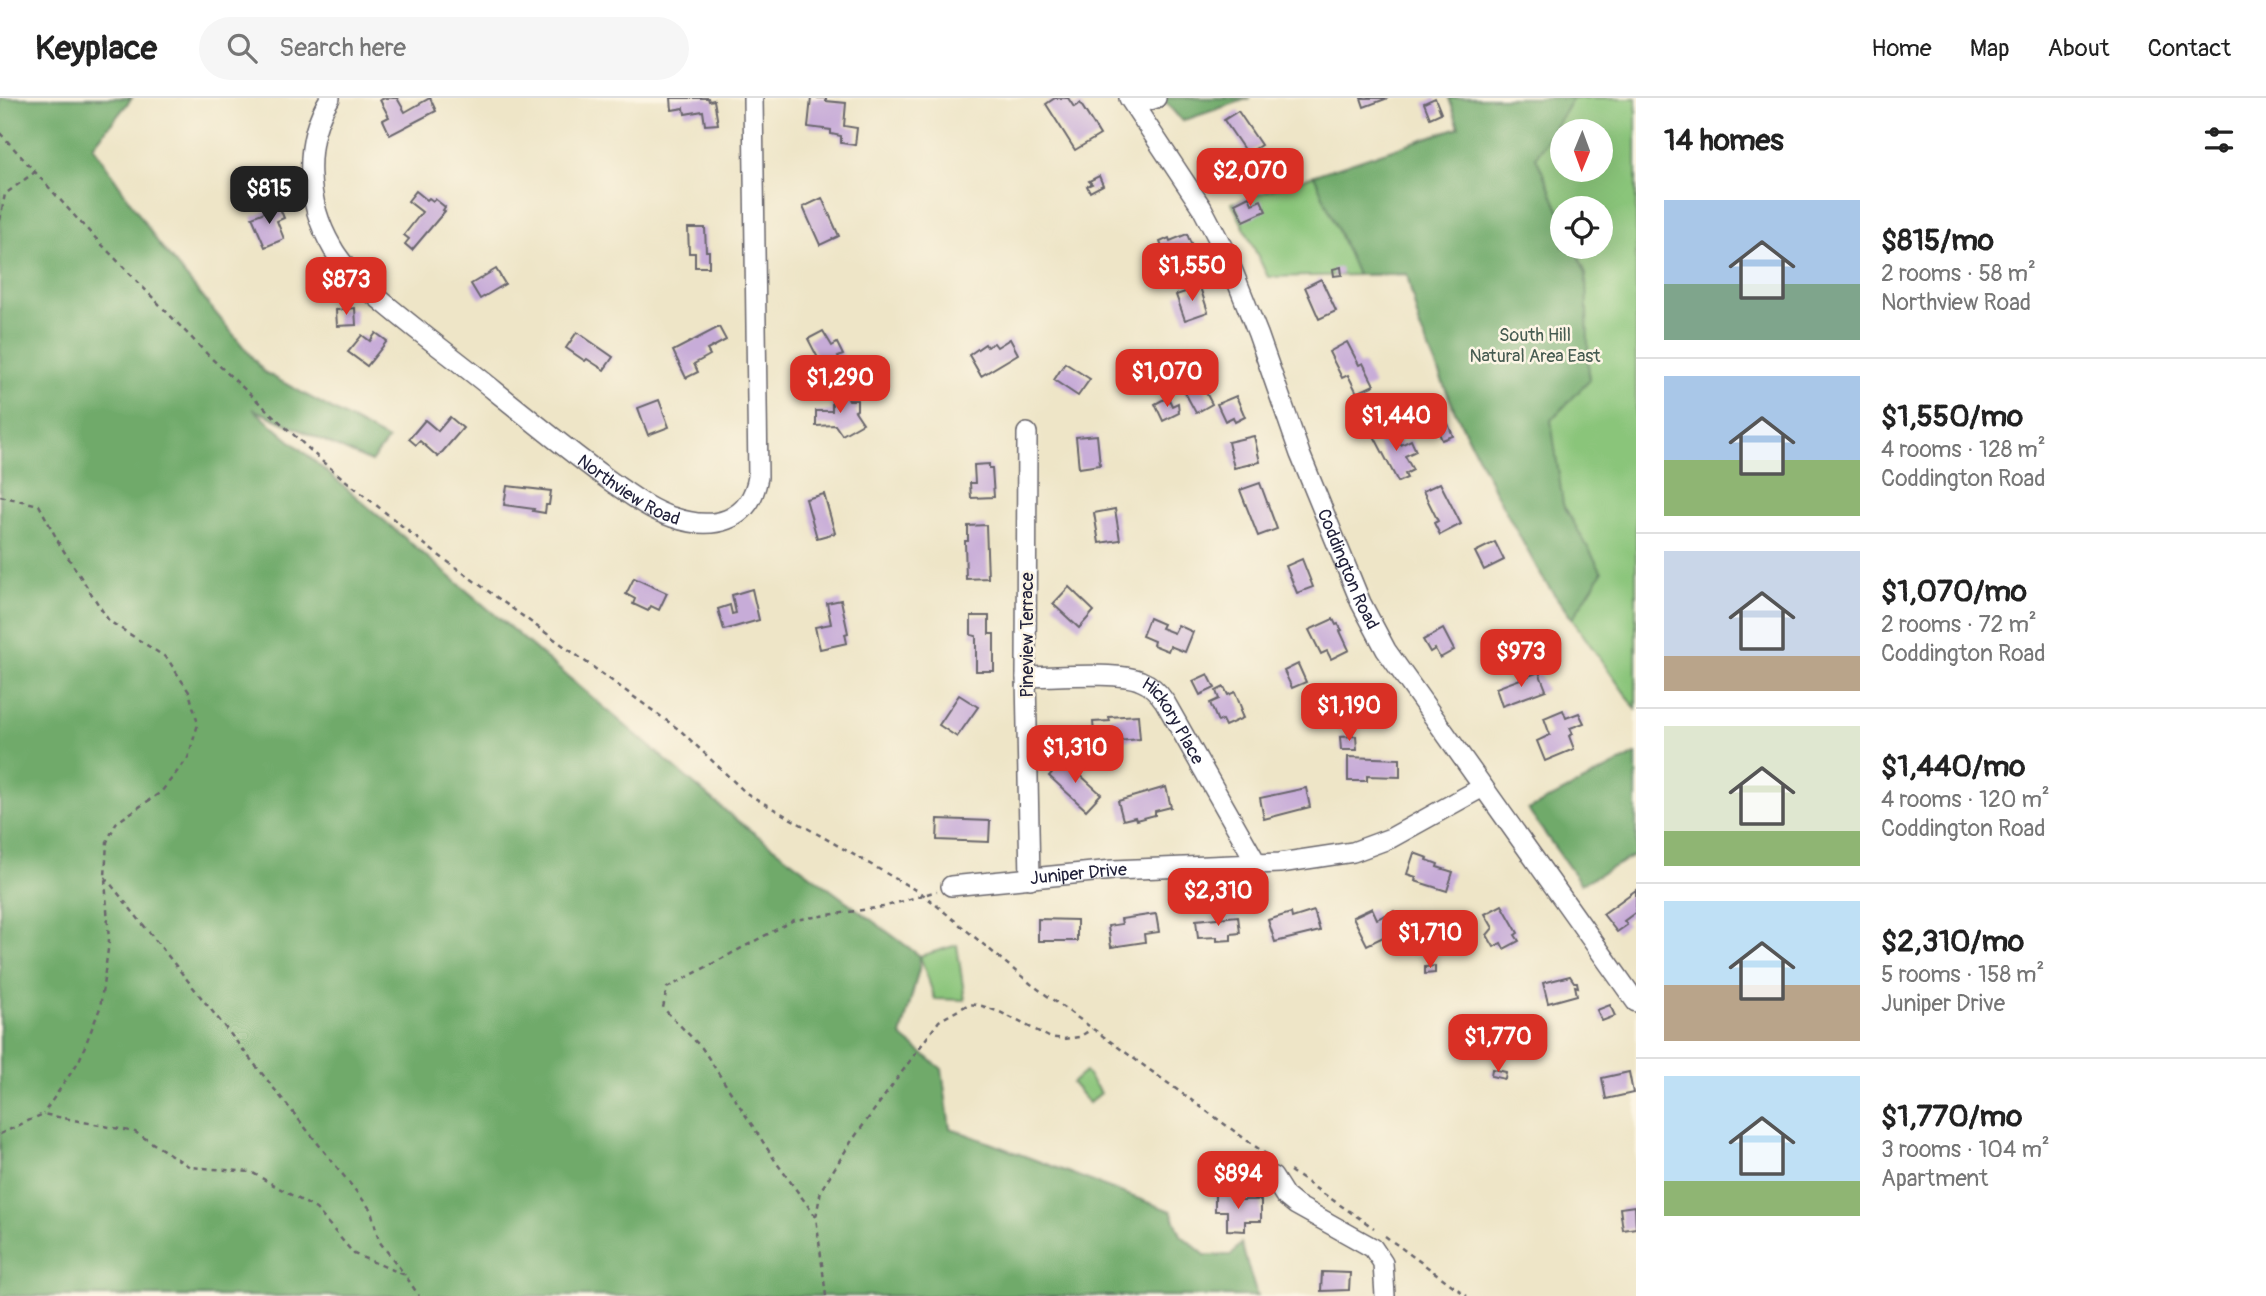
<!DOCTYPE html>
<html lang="en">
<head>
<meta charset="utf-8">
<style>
  :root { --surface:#fff; --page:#f6f6f6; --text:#222; --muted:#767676; --line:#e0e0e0; --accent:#d93025 }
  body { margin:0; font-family:Pangolin,sans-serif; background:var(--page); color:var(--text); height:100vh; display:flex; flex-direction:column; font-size:26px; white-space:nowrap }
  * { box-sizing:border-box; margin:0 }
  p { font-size:23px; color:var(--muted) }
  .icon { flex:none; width:38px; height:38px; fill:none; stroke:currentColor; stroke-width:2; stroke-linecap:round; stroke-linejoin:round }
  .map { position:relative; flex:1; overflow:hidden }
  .drawer { display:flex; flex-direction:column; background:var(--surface); width:630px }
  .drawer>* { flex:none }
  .needle { width:46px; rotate:181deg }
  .controls { position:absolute; left:1550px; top:21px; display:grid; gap:14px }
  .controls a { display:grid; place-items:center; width:63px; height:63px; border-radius:50%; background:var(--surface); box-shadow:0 7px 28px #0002; font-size:35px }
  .price { position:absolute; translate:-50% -60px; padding:0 16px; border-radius:14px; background:var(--accent); color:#fff; font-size:23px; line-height:46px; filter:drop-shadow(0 2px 4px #0008) }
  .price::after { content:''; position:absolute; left:50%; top:42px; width:21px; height:16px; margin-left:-10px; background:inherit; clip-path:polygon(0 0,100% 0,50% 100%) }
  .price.on { background:#222; color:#fff }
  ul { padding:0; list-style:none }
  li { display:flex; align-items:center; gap:21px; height:175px; padding:0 28px }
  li+li { border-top:2px solid var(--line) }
  li span { display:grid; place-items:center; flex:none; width:196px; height:140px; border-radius:0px; color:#555 }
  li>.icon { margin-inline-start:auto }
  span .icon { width:84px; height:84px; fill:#fffc; stroke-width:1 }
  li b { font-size:30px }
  h2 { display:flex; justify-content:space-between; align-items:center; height:84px; padding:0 28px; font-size:30px }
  header { display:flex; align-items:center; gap:42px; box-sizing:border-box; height:98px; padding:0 35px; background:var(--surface); border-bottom:2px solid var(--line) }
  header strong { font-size:33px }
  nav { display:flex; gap:38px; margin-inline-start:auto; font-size:24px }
  .search { width:490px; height:63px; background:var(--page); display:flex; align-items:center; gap:18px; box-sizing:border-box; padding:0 24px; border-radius:38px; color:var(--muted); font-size:26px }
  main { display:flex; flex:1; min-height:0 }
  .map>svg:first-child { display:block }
</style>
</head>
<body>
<header>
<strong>Keyplace</strong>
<div class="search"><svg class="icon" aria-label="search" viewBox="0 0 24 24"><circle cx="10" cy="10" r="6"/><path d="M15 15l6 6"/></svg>Search here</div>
<nav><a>Home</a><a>Map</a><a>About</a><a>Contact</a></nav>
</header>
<main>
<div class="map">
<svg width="1636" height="1198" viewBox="0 0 1636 1198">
  <rect width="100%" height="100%" fill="#fcf5e5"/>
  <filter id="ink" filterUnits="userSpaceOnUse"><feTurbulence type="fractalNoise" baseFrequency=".0143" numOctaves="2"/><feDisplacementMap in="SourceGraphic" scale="14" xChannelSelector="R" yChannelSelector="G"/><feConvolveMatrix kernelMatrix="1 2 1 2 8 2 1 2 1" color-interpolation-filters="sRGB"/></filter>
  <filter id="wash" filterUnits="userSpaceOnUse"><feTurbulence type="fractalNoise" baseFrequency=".00686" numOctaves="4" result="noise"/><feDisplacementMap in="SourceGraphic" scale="28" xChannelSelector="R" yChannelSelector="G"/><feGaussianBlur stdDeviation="1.57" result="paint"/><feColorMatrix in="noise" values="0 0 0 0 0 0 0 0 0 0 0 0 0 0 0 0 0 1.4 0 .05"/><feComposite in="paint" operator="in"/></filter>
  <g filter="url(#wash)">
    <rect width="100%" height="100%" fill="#eee5c7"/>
    <!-- green -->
    <g fill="#8ac57a" stroke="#56745a" stroke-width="2" fill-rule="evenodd">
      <path d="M1449,0H1636V611L1542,479L1498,399L1455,313L1420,230L1407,176L1268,179L1232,105L1459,29ZM1563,33H1601V72H1563ZM1563,110H1601V149H1563Z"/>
      <polygon points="957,847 965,902 935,901 920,858"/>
      <polygon points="1085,974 1101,995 1089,1005 1072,985"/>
    </g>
    <!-- forest -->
    <g fill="#6faa6a" stroke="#486652" stroke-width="2">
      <polygon points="0,0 132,0 93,48 159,146 264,274 388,342 371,364 253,311 734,720 920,858 919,871 901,938 942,971 950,1030 1171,1113 1181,1137 1205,1157 1231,1157 1241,1145 1257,1198 0,1198"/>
      <polygon points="1162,0 1250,0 1182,23"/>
      <polygon points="1449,0 1573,0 1536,59 1563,121 1563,149 1575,149 1586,176 1589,283 1551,322 1563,406 1602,474 1572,521 1542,479 1498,399 1455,313 1420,230 1407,176 1357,177 1314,77 1459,29"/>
      <polygon points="1636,656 1636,757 1581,786 1528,712"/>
    </g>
    <g id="blocks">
      <!-- building -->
      <g fill="#c7acd8">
        <polygon points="385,0 397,0 405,14 430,0 436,13 390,37 383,22 389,19 380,2"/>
        <polygon points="671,0 708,0 709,3 714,2 718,26 705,27 703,13 685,16 684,10 672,12"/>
        <polygon points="811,0 826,0 826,3 846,5 844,28 857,30 855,47 841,45 841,38 831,36 831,32 808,29"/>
        <polygon points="1055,0 1068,0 1074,9 1080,5 1100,37 1075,52 1046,6"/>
        <polygon points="1361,0 1388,0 1364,9"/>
        <polygon points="1435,0 1441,15 1430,20 1424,5"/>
        <polygon points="1238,13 1261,47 1247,56 1224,22"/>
        <polygon points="1099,78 1103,87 1090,94 1087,88 1092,86 1089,83"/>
        <polygon points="416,93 427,102 429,100 433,103 435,101 445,109 443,112 445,113 412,152 405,146 409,141 404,137 422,114 408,103"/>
        <polygon points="1249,98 1252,106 1261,102 1266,113 1244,123 1235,105"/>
        <polygon points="822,100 839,138 820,147 803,109"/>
        <polygon points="279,108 284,120 277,123 284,141 265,149 252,119"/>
        <polygon points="688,130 705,130 706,153 709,153 709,169 695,169 695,155 689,155"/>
        <polygon points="1187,136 1197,161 1171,172 1160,144 1169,140 1170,143"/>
        <polygon points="1341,169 1342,177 1334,178 1333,171"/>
        <polygon points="496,171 505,186 480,201 471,186"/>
        <polygon points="1321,181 1336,213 1319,221 1305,189"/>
        <polygon points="1200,189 1208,214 1185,222 1176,197"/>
        <polygon points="355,210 356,227 337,228 336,212"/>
        <polygon points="719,229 726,242 707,252 710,257 694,266 698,274 686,280 673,253"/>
        <polygon points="823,233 832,248 837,245 843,257 838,259 845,274 830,283 808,241"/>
        <polygon points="577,234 613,259 604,272 587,261 585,263 566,250"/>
        <polygon points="376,235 387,243 367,268 348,254 362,237 370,243"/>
        <polygon points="1010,241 1018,256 981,278 969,257 985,246 987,249 994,245 997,249"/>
        <polygon points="1347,244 1359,267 1363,265 1374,287 1357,295 1348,277 1342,280 1329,254"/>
        <polygon points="1065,265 1090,281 1078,298 1054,282"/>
        <polygon points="1199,266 1210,286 1203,289 1212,306 1196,315 1176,278"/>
        <polygon points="845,296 849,302 857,302 857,312 855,313 863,325 842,337 835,327 816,328 816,313 832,313 832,302"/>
        <polygon points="1236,298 1245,319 1235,324 1233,319 1225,323 1217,306"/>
        <polygon points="1168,299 1172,308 1178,305 1179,315 1163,323 1155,306"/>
        <polygon points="659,302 669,329 648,337 638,310"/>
        <polygon points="450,319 463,330 438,359 420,343 416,347 409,341 425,322 438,333"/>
        <polygon points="1446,321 1453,338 1442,342 1435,326"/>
        <polygon points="1392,329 1401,347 1411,342 1416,353 1405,358 1413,372 1405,376 1407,380 1398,384 1374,338"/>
        <polygon points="1097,337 1100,367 1079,370 1076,339"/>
        <polygon points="1254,338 1260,364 1234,370 1228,344"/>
        <polygon points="989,366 989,370 992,370 994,399 971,400 970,385 975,385 974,367"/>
        <polygon points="1260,385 1277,431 1258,438 1240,392"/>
        <polygon points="1440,385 1461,426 1440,437 1434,425 1438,423 1423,393"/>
        <polygon points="507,388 551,393 549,407 546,407 545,415 533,413 534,411 504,407"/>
        <polygon points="824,396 835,435 817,440 806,401"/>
        <polygon points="1115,411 1120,442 1099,445 1094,415"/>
        <polygon points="986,427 988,480 966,481 965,443 968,443 968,428"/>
        <polygon points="1495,444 1504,462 1484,472 1475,454"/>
        <polygon points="1302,461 1313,489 1297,495 1286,468"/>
        <polygon points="634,480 667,495 659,512 651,508 648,513 633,506 635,501 626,496"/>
        <polygon points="1069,489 1094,513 1079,530 1053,506"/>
        <polygon points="752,491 759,522 724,532 718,511 730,507 732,516 736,515 732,497"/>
        <polygon points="841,502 848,535 845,536 847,545 820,551 815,529 831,526 827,505"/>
        <polygon points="971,518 989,518 989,536 994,536 994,573 976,573 976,538 971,537"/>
        <polygon points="1149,520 1163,526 1161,530 1174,535 1178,527 1193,534 1185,554 1170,548 1168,553 1153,547 1154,543 1142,538"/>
        <polygon points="1333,521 1336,527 1338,526 1342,532 1340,533 1349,552 1331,561 1327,553 1321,556 1309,532"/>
        <polygon points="1443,531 1454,552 1440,560 1435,551 1430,554 1423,542"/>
        <polygon points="1298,566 1306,584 1292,590 1284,573"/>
        <polygon points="1539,574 1546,592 1502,608 1496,590"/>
        <polygon points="1208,576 1215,590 1200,597 1193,583"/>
        <polygon points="1224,589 1228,597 1235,594 1242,612 1240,613 1243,620 1225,628 1222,622 1218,624 1210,605 1219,601 1216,593"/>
        <polygon points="959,597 978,609 957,639 939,627"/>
        <polygon points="1563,612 1566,620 1579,615 1584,625 1570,630 1573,636 1569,638 1574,651 1545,663 1537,643 1550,637 1544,620"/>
        <polygon points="1138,617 1140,641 1095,645 1093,624 1110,623 1109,619"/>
        <polygon points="1356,638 1357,652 1341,652 1340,639"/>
        <polygon points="1348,659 1400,661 1400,679 1367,678 1367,683 1348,683"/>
        <polygon points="1064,662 1101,696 1086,712 1049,678"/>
        <polygon points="1166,689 1171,709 1155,713 1155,717 1136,722 1135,719 1123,722 1118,703"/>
        <polygon points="1306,690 1310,709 1264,721 1260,700"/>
        <polygon points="938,721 990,723 989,744 937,742"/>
        <polygon points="1414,755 1428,760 1427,762 1438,766 1437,769 1453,774 1447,793 1415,783 1416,779 1407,776"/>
        <polygon points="1636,792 1636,814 1624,823 1627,827 1617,834 1603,816"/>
        <polygon points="1502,807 1518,835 1515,837 1519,843 1504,851 1501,845 1494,849 1487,837 1493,830 1485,816"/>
        <polygon points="1372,810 1377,821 1394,813 1402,830 1367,847 1353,819"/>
        <polygon points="1314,813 1320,833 1275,844 1268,822 1291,815 1292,820"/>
        <polygon points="1156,816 1159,834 1144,836 1145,844 1111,849 1108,828 1122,826 1121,821"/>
        <polygon points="1238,818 1240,835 1231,836 1231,842 1217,843 1217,839 1198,840 1196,822"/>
        <polygon points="1038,821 1077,822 1077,843 1038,843"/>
        <polygon points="1435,868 1435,875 1425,876 1425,869"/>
        <polygon points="1570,878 1574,884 1577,884 1578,889 1575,888 1577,897 1548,905 1543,885"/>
        <polygon points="1610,907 1615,918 1602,923 1597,912"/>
        <polygon points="1492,971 1506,974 1505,981 1491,978"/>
        <polygon points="1629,974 1633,995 1606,1001 1602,980"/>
        <rect x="1217" y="1081" width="13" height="11"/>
        <polygon points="1215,1095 1232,1095 1232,1102 1261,1102 1261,1123 1245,1123 1245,1133 1227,1132 1227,1113 1215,1113"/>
        <polygon points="1635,1108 1636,1130 1623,1132 1620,1110"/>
        <polygon points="1322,1174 1350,1175 1349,1192 1321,1193"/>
      </g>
    </g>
  </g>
  <g filter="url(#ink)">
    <use href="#blocks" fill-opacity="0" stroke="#69666c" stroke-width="2"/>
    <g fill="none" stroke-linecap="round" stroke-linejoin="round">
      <defs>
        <g id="minor">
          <path id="s1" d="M330,0C302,44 306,105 332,149C337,159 345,167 351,176C394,217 449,255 495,293C534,324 572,356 613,385C632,398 650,412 672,419C712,433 750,425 758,379L753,0"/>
          <path id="s2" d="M1129,0L1202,110L1226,156L1258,236L1300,356L1361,505L1386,552L1636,904"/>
          <polyline points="1135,7 1156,0"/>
          <polyline points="1027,335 1026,579 1030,781"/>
          <path id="s3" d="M1026,579C1053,579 1119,573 1141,583C1152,587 1159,595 1165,604L1257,766"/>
          <path id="s4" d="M951,788L1113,772L1280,765L1353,754L1391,740L1483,689"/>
          <polyline points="1241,1066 1249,1068 1273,1079 1285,1098 1296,1107 1373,1150 1383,1165 1385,1198"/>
        </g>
      </defs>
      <!-- minor casing -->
      <use href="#minor" stroke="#69666c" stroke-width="22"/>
      <!-- path -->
      <g stroke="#69666c" stroke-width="2.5" stroke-dasharray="5 5" stroke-linecap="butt">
        <polyline points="0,35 81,125 210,259 324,365 433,453 681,633 746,695 924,797 1031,886 1270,1059"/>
        <polyline points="0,122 5,96 35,74"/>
        <polyline points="0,398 39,407 60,447 109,523 167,560 189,594 198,626 188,660 161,694 116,725 107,744 105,779 109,844 100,910 79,963 43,1016"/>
        <polyline points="105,779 371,1112 379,1143 405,1177"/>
        <polyline points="0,1036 43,1016 135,1034 190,1069 251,1074 316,1111 354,1156 405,1177 419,1198"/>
        <polyline points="1290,1073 1374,1130"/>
        <polyline points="816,1119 776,1064 702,950 663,910 667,890 794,822 883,809 937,793"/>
        <polyline points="1385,1138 1467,1198"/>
        <polyline points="826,1198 816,1119 821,1092 851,1044 939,923 969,906 982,908 1000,914 1049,939 1064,941 1079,939 1092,931"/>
      </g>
      <!-- minor -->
      <use href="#minor" stroke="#fff" stroke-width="19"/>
    </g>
  </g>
  <g text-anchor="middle" stroke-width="5" stroke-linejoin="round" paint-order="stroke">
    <!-- park labels -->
    <g font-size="18" fill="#465b51" stroke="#fcf5e5">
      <text x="1535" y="243">South Hill<tspan x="1535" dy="21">Natural Area East</tspan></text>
    </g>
    <!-- street labels -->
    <g font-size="18" fill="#22223b" stroke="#fcf5e5">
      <text dy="6" stroke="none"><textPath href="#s1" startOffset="542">Northview Road</textPath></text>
      <text dy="6" stroke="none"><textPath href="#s2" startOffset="522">Coddington Road</textPath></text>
      <text transform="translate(1027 537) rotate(-90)" y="6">Pineview Terrace</text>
      <text dy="6" stroke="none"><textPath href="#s3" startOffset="168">Hickory Place</textPath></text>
      <text dy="6" stroke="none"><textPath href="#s4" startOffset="128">Juniper Drive</textPath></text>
    </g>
  </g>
</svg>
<div class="controls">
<a><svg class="needle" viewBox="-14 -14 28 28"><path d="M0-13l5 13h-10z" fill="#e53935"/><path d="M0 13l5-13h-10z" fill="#767676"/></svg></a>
<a><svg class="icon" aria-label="locate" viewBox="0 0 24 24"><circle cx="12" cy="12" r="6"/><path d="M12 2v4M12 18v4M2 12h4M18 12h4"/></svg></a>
</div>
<b class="price" style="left:1250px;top:110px">$2,070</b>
<b class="price on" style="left:269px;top:128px">$815</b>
<b class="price" style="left:1192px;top:205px">$1,550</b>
<b class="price" style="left:346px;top:219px">$873</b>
<b class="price" style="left:1167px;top:311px">$1,070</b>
<b class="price" style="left:840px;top:317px">$1,290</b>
<b class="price" style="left:1396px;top:355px">$1,440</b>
<b class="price" style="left:1521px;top:591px">$973</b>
<b class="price" style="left:1349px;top:645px">$1,190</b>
<b class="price" style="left:1075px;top:687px">$1,310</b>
<b class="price" style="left:1218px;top:830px">$2,310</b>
<b class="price" style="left:1430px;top:872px">$1,710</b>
<b class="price" style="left:1498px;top:976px">$1,770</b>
<b class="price" style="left:1238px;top:1113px">$894</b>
</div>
<section class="drawer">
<h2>14 homes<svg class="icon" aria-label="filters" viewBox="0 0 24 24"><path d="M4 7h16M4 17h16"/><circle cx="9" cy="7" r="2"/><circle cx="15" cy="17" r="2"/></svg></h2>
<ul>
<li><span style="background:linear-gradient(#a9c7e8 60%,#7fa58c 0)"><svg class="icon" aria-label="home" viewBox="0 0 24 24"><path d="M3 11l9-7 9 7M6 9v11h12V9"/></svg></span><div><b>$815/mo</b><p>2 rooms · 58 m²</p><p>Northview Road</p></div></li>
<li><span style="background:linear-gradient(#a9c7e8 60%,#8fb573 0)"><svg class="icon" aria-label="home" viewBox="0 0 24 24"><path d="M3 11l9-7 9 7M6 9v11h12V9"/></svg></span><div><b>$1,550/mo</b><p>4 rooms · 128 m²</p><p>Coddington Road</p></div></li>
<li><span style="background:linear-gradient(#c9d6e8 75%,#b9a48a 0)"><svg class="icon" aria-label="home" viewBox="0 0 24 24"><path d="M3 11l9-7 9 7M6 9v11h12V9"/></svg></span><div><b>$1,070/mo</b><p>2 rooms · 72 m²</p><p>Coddington Road</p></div></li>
<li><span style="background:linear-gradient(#dfe7d0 75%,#8fb573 0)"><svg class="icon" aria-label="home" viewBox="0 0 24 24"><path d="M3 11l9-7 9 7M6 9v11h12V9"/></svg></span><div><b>$1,440/mo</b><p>4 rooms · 120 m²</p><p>Coddington Road</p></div></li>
<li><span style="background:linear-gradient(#bfe0f5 60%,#b9a48a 0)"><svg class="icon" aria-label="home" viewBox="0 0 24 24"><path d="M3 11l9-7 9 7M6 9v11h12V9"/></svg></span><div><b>$2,310/mo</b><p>5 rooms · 158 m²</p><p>Juniper Drive</p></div></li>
<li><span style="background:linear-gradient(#bfe0f5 75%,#8fb573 0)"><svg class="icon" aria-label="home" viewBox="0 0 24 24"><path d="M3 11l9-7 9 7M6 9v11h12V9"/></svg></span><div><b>$1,770/mo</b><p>3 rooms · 104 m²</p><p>Apartment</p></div></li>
</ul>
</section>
</main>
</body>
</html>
